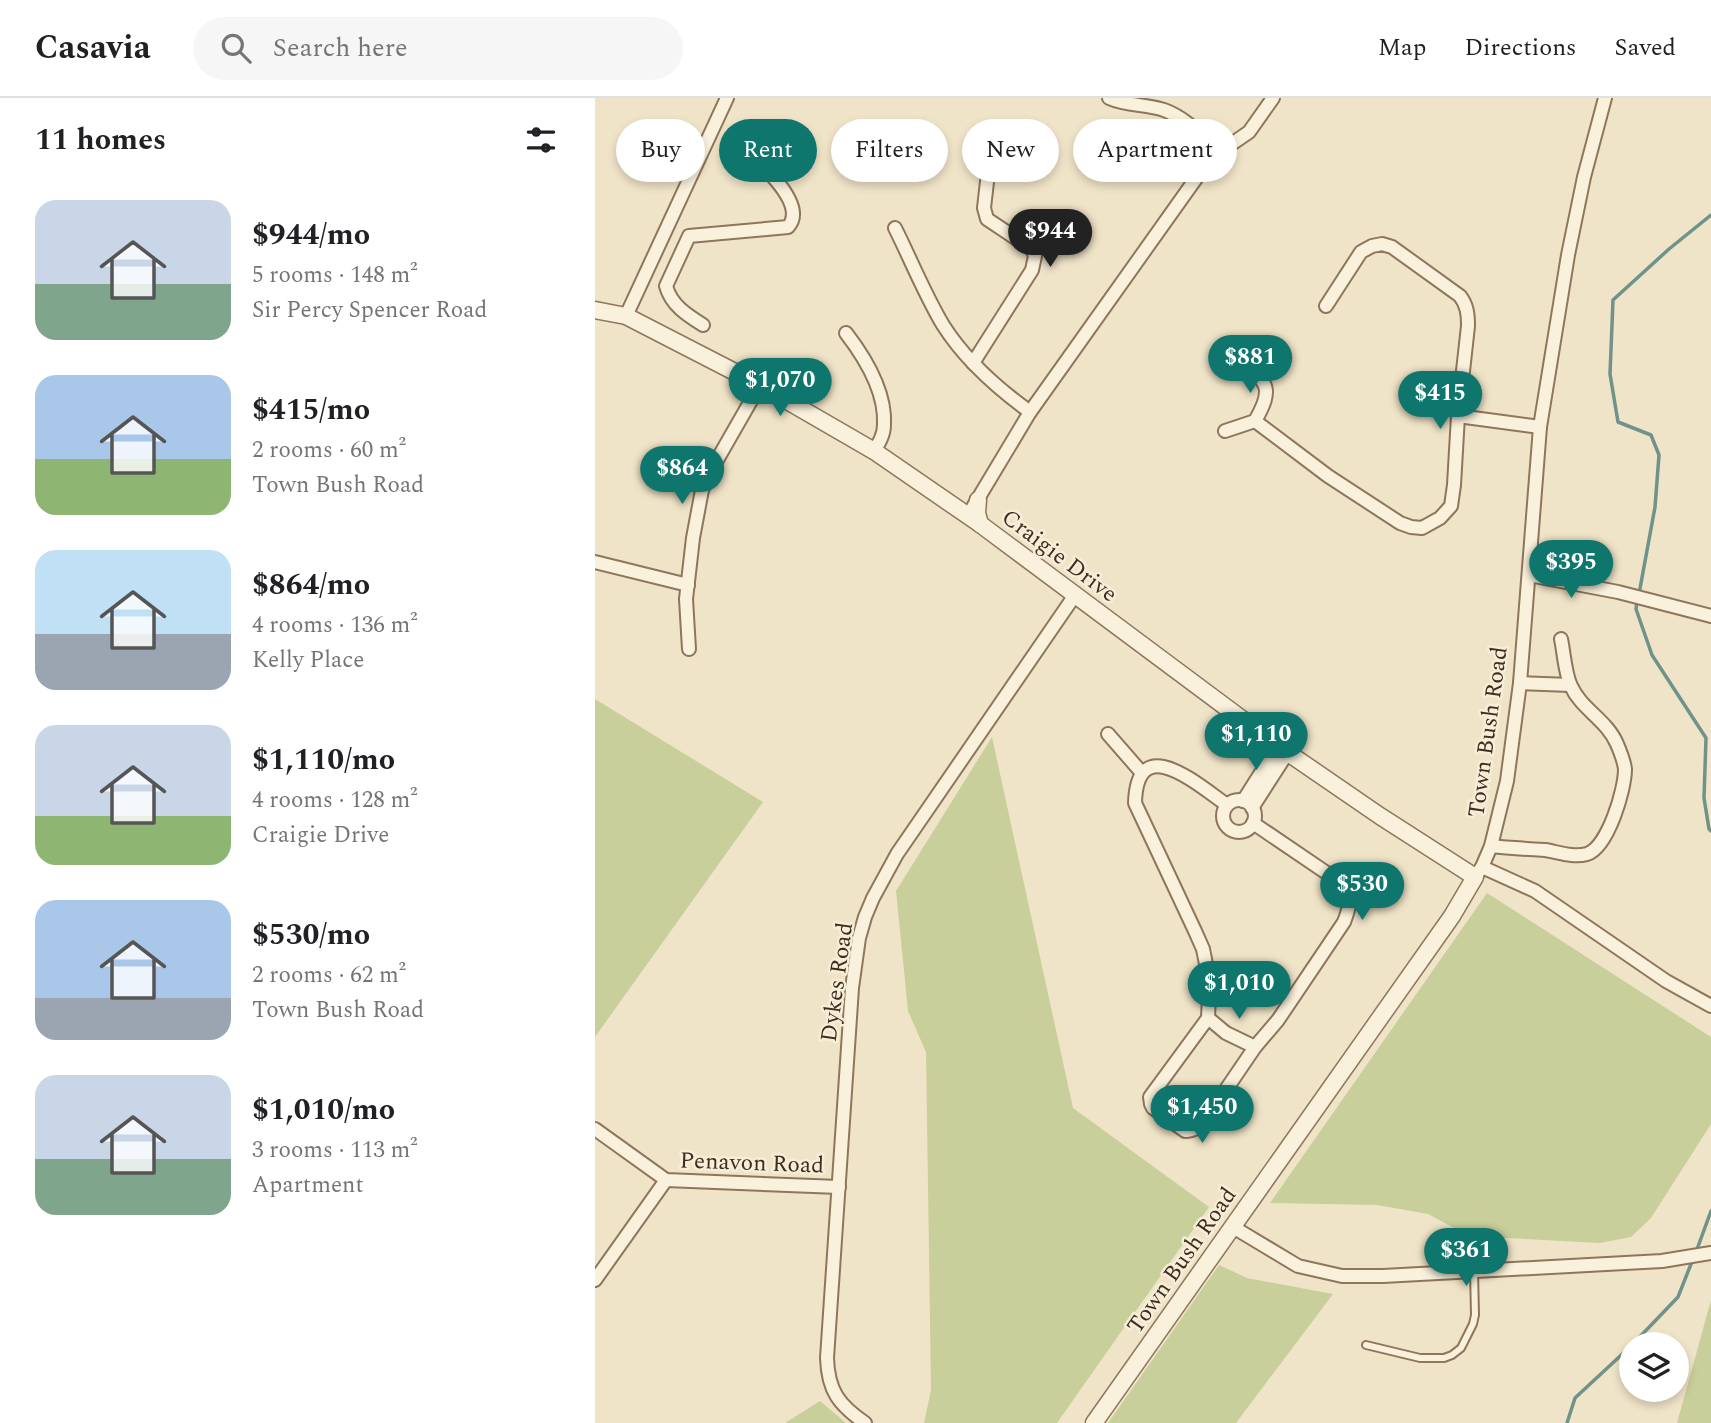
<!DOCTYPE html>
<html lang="en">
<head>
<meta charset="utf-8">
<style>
  :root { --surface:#fff; --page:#f6f6f6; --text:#202124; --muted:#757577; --line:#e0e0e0; --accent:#0f766e }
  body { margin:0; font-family:Spectral,serif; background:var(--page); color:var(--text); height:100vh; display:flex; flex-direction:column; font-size:26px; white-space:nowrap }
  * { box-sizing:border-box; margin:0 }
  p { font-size:23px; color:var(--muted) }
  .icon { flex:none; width:38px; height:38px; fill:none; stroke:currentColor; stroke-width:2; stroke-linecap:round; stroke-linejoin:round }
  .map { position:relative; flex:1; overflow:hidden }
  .details { display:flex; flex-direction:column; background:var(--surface); width:595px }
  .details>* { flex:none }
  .hud { position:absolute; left:21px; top:21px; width:665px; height:63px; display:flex; gap:14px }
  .controls { position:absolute; left:1024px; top:1234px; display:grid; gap:14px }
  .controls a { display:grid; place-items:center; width:70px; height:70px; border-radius:50%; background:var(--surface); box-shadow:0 4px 10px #0003; font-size:35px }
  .price { position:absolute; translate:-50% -60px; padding:0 16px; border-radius:24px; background:var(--accent); color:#fff; font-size:23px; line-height:46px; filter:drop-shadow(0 2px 4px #0008) }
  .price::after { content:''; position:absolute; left:50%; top:42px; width:21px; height:16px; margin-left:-10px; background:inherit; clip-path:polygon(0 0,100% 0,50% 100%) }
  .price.on { background:#222; color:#fff }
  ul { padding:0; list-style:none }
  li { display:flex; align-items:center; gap:21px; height:175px; padding:0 35px }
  li span { display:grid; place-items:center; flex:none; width:196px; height:140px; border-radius:21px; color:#555 }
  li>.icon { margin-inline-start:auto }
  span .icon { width:84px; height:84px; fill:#fffc; stroke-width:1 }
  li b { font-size:30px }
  h2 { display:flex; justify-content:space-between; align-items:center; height:84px; padding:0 35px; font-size:30px }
  .chip { padding:0 24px; border-radius:32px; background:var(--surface); box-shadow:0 4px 10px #0003; font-size:24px; line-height:63px }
  .chip.on { background:var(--accent); color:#fff }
  header { display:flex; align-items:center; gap:42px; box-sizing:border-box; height:98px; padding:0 35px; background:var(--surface); border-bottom:2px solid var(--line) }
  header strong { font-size:33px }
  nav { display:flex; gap:38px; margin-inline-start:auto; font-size:24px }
  .search { width:490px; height:63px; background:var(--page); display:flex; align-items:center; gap:18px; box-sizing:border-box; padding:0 24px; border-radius:38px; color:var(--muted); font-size:26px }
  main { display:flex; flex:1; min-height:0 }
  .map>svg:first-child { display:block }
</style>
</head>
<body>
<header>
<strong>Casavia</strong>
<div class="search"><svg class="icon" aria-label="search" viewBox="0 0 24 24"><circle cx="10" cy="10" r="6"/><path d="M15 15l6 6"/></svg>Search here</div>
<nav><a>Map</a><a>Directions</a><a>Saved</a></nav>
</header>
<main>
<section class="details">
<h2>11 homes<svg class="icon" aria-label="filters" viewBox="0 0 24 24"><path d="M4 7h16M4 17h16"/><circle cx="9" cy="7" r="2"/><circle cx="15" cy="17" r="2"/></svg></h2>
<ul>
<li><span style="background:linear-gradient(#c9d6e8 60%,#7fa58c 0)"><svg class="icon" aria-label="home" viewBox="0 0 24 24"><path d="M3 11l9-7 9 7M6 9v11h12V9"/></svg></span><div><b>$944/mo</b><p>5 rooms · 148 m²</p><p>Sir Percy Spencer Road</p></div></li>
<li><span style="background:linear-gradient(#a9c7e8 60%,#8fb573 0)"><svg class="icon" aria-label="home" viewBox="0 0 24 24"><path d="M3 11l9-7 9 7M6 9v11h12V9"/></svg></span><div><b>$415/mo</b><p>2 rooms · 60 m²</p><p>Town Bush Road</p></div></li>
<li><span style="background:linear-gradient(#bfe0f5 60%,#9aa5b1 0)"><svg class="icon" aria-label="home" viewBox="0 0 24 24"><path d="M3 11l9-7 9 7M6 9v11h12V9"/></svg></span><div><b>$864/mo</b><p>4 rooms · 136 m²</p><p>Kelly Place</p></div></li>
<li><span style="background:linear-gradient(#c9d6e8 65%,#8fb573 0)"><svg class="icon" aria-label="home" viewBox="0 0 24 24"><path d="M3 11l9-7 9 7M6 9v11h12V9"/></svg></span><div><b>$1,110/mo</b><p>4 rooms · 128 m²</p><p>Craigie Drive</p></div></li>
<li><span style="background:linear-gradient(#a9c7e8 70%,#9aa5b1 0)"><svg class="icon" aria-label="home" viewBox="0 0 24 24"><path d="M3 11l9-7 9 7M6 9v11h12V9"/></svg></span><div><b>$530/mo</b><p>2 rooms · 62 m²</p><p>Town Bush Road</p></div></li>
<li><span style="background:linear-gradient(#c9d6e8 60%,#7fa58c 0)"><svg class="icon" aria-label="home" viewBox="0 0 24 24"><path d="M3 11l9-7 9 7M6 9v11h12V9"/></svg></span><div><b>$1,010/mo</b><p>3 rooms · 113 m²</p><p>Apartment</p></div></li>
</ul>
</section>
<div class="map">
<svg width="1116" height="1325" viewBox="0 0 1116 1325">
  <rect width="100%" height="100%" fill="#f0e4c8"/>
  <!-- green -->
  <g fill="#c9cf9b">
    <polygon points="0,601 168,704 0,939"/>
    <polygon points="397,639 478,1010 614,1109 462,1325 329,1325 336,1292 331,954 313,913 301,793"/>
    <polygon points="892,795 1116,939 1116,1026 1056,1120 1036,1139 1005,1145 874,1138 833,1116 782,1107 675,1105"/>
    <polygon points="624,1167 652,1180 738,1196 641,1325 513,1325"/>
    <polygon points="1116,1202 1116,1325 1082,1325"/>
    <polygon points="225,1303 251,1325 190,1325"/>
  </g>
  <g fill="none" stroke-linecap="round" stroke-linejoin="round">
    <!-- stream -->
    <g stroke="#6f938a" stroke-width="3.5">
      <polyline points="1044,496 1060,409 1064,357 1056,337 1023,324 1015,276 1018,202 1074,151 1116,117"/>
      <polyline points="1042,503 1041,511 1057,557 1111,640 1109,700 1114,731 1116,733"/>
      <polyline points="1101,1154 1116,1113"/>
      <polyline points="1038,1246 1083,1199 1098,1161"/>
      <polyline points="972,1325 980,1300 1036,1248"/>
    </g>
    <defs>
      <polyline id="service" points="771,1247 825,1260 849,1260 857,1257 866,1250 878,1226 880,1217 879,1173"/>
      <g id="minor">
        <path d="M514,0C532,8 551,6 569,12C591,20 607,38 624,53"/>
        <path d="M300,130C316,162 330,197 348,227C370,262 402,290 435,314"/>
        <polyline points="31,218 132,0"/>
        <path d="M108,227C92,217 76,207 71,188L94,138L193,129C215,105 157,57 139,43"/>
        <path d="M251,235C271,261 291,294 289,327C289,337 284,345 279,353"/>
        <polyline points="378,265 437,172 440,158 437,151 392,121 389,110 393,75"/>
        <polyline points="863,318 945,329"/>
        <path d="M660,323L733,378L805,425L816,429L827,430L845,420L856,408L859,387L863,318L873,228C873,216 872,207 865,198L797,149L787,146L777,148L766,154L731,208"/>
        <path d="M630,333L660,323C682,285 669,283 639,259"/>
        <polyline points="378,409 435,314 607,72 624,53 638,45 654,34 678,0"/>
        <polyline points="0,464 93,487"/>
        <polyline points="934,477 1023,494 1116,518"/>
        <polyline points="94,551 91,501 98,440 107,392 118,369 165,287"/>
        <polyline points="925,585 975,587"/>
        <polyline points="513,636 547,675"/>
        <circle cx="644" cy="718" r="16"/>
        <polyline points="648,703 683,648"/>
        <path d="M632,707C603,687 542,632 540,705L600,833L608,851L613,876L614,898L613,920L555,999L556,1006L558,1010L590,1033C600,1033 604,1028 611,1021L660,949L683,922L749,824C756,806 758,797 742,782L658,725"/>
        <polyline points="657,710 693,654"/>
        <path d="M896,748C914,750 932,751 950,752C963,754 978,760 992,756C1013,749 1030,692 1030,671C1029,663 1025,653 1022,646C1012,622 986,611 976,588C970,576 969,555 966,541"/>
        <polyline points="887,769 940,793 1071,883 1116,908"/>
        <polyline points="880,779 887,769 896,748 912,683 925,585 945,329 973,157 989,79 1010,0"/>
        <polyline points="613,920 631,935 660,949"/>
        <polyline points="0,1031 71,1082 244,1089"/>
        <polyline points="638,1129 703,1168 747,1178 788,1178 1067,1163 1116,1155"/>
        <polyline points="0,1182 71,1082"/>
        <path d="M270,1325C244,1307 233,1293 232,1260L257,890L264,840L270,819L278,800L302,756L480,497"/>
      </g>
      <g id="tertiary">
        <polyline points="0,212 31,218 165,287 279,353 385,426 683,648 785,718 880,779 857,818 499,1325"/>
        <polyline points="383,402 382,415 385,426"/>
      </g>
    </defs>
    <!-- service casing -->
    <use href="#service" stroke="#8d765c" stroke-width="10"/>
    <!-- minor casing -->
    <use href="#minor" stroke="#8d765c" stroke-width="16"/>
    <!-- tertiary casing -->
    <use href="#tertiary" stroke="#8d765c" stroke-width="19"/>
    <!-- service -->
    <use href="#service" stroke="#faf1dc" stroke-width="6"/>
    <!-- minor -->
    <use href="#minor" stroke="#faf1dc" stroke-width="12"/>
    <!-- tertiary -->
    <use href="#tertiary" stroke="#faf1dc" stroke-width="16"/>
  </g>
  <g text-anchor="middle" stroke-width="5" stroke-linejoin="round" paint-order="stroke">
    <!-- street labels -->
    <g font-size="23" fill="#3d2e20" stroke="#f7eed8">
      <text transform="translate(465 457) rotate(37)" y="8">Craigie Drive</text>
      <text transform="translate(892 634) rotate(-82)" y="8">Town Bush Road</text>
      <text transform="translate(241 884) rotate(-82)" y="8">Dykes Road</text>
      <text transform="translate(157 1064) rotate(2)" y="8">Penavon Road</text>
      <text transform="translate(586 1162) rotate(-55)" y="8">Town Bush Road</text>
    </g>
  </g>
</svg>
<div class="controls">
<a><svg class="icon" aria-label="layers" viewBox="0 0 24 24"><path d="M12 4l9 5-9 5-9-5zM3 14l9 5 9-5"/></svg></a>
</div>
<b class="price on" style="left:455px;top:171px">$944</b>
<b class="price" style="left:655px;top:297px">$881</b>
<b class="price" style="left:185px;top:320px">$1,070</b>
<b class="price" style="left:845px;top:333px">$415</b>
<b class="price" style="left:87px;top:408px">$864</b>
<b class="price" style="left:976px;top:502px">$395</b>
<b class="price" style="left:661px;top:674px">$1,110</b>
<b class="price" style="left:767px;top:824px">$530</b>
<b class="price" style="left:644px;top:923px">$1,010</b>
<b class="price" style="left:607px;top:1047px">$1,450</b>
<b class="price" style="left:871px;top:1190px">$361</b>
<div class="hud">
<a class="chip">Buy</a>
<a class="chip on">Rent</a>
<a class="chip">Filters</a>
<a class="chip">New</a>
<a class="chip">Apartment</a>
</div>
</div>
</main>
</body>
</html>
